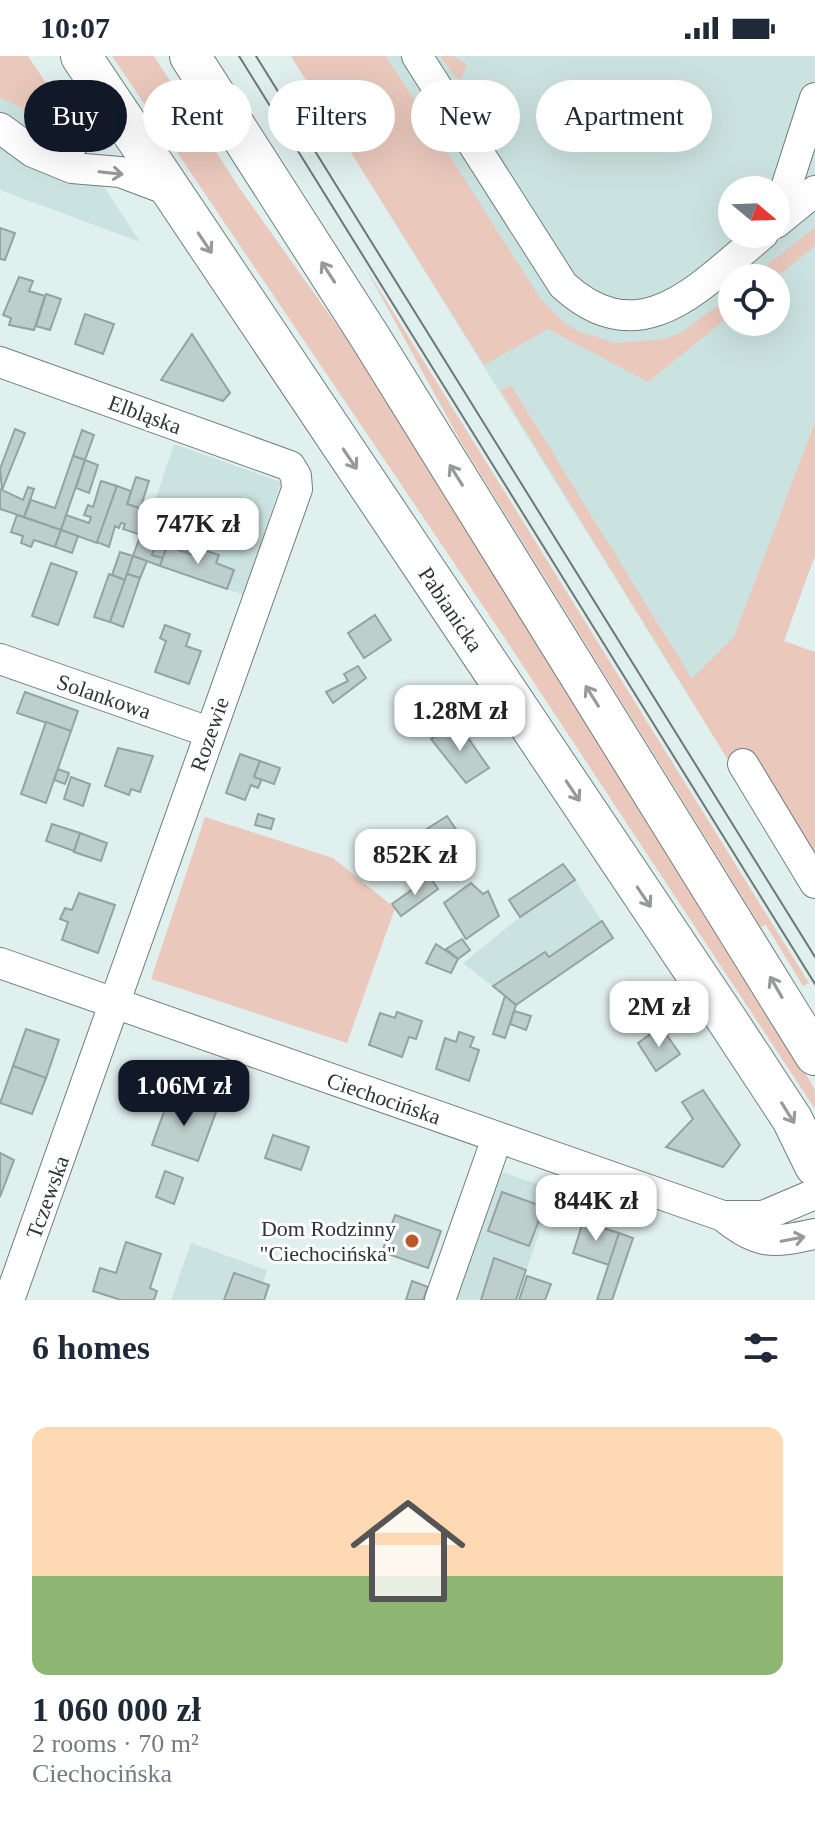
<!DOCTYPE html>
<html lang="en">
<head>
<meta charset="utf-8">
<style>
  :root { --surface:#fff; --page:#f6f6f7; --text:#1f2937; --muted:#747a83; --accent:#111827 }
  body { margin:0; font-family:"Times New Roman",serif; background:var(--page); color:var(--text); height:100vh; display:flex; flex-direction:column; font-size:30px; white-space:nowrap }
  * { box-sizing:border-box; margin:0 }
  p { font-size:26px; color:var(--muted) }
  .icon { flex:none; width:44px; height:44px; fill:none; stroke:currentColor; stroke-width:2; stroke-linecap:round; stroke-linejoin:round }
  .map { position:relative; height:1244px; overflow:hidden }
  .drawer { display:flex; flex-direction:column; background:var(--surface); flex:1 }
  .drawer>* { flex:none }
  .banner { position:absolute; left:24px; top:24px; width:768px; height:72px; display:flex; gap:16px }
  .needle { width:52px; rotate:109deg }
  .controls { position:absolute; left:718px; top:120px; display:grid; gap:16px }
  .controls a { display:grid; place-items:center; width:72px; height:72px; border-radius:50%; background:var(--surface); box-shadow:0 8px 32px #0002; font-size:40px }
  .price { position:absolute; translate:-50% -68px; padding:0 18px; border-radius:16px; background:#fff; color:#222; font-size:26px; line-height:52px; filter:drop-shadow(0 2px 4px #0008) }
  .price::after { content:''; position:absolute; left:50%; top:48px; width:24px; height:18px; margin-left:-12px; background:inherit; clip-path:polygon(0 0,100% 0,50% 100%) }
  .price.active { background:var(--accent); color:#fff }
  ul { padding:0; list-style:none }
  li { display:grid; align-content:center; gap:16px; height:424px; padding:0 32px }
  li span { display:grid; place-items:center; height:248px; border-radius:16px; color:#555 }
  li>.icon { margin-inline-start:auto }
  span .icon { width:144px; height:144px; fill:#fffc; stroke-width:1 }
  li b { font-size:34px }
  h2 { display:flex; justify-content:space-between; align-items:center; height:96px; padding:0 32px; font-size:34px }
  .pill { padding:0 28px; border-radius:36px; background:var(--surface); box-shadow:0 8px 32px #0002; font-size:28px; line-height:72px }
  .pill.active { background:var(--accent); color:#fff }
  .status { display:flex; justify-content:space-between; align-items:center; height:56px; padding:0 40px; background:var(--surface); direction:ltr }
  .status svg { height:22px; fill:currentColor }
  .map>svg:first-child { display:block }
</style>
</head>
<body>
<div class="status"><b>10:07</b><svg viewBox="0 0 49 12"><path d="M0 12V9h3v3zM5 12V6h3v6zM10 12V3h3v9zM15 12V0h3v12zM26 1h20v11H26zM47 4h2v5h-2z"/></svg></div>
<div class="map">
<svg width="815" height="1244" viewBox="0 0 815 1244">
  <rect width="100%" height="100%" fill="#e0f0ee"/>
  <!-- built -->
  <g fill="#cbe3e0" fill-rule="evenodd">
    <path d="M291,0H815V499L783,586L730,707ZM732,134H776V178H732ZM732,222H776V266H732Z"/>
    <polygon points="0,41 62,67 140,186 0,134"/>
    <polygon points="174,388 281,426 244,539 136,501"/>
    <polygon points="575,824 613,882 516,949 463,907 520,861"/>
    <polygon points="479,1108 554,1134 516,1244 431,1244"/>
    <polygon points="191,1187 267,1214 263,1227 269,1229 264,1244 171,1244"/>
  </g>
  <!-- green -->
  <g fill="#eac9bc">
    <polygon points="0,0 28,0 70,63 54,66 0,42"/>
    <polygon points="112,0 154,0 240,133 346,282 782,977 815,1034 815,1053 504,581"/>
    <polygon points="291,0 386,0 540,242 562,265 578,275 616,287 665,283 684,275 732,238 732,258 648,326 548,273 484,309"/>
    <polygon points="440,0 453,0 467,8 461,23 455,21"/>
    <polygon points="815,171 815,190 776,222 751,222"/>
    <polygon points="364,209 809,927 803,930 766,869 761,871 462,388"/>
    <polygon points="511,329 692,623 734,581 815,366 815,499 784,585 815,596 815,810 730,707 501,335"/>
    <polygon points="205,761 333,802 395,852 347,987 151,923"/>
  </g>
  <!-- building -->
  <g fill="#bececc" stroke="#94a3a1" stroke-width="2">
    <polygon points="0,172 15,177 5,204 0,203"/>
    <polygon points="19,221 33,225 29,235 45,240 34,274 9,269 11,262 3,259"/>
    <polygon points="46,238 61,243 50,274 36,270"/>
    <polygon points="85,258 114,268 103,298 75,288"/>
    <polygon points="192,278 230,337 223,345 161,324"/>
    <polygon points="15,373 25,377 2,434 0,413"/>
    <polygon points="82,374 94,379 85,404 73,400"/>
    <polygon points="73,400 85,404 61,474 24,461 31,444 55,452"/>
    <polygon points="85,404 98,409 89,437 76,432"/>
    <polygon points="136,421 149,425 140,453 127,448"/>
    <polygon points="101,425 117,430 97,487 61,474 66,459 89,467 91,461 84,459 88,449 93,451"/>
    <polygon points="117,430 131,435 127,448 148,455 150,452 141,479 123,473 125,468 121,467 119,472 115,470 109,491 97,486"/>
    <polygon points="28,431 34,433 24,461 0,453 0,433 23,444"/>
    <polygon points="149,456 165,462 152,499 163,502 160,510 133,500"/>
    <polygon points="17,459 61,474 55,491 34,484 31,491 21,487 23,480 11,476"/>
    <polygon points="165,462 195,473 186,497 167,490 163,502 152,499"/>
    <polygon points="61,474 78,480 72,497 55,491"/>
    <polygon points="167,490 198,501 201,493 219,499 216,507 234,514 227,533 160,510"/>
    <polygon points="120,496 133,500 125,524 112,519"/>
    <polygon points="133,500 147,505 140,522 127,518"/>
    <polygon points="51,507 77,516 58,569 32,560"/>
    <polygon points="109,518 125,524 110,566 94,561"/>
    <polygon points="127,518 140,522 123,571 110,566"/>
    <polygon points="375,559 391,584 364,602 348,577"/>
    <polygon points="165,569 190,578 186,590 201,595 189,628 155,616 166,585 160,582"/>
    <polygon points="358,610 366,622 333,647 326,636 348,625 344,618"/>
    <polygon points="25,636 78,655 71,675 17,657"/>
    <polygon points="46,666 71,675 46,747 21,738"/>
    <polygon points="457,666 489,712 466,727 431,683"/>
    <polygon points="118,692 153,700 140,736 131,733 129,739 105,730"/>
    <polygon points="240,698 260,705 254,721 262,723 258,732 251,729 245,744 226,737"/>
    <polygon points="260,705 280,712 274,728 254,721"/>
    <polygon points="58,713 69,717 65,728 54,724"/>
    <polygon points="71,721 90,728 83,750 64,743"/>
    <polygon points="258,758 274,763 271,773 255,769"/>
    <polygon points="447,760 467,790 452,800 457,807 443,816 419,778"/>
    <polygon points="52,768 80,777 74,795 46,785"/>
    <polygon points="80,777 107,787 101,805 74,796"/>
    <polygon points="563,808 575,824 520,861 509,844"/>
    <polygon points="430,821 438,833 401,860 392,848"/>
    <polygon points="471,827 483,838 488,835 499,860 466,883 444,847"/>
    <polygon points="79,837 115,849 98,897 62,884 68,866 60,863 65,852 72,854"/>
    <polygon points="602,865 613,882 516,949 493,930 545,896 549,901"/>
    <polygon points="462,883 470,894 458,903 446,893"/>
    <polygon points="436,888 458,903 451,917 426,907"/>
    <polygon points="505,940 516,949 505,982 493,978"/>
    <polygon points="514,955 531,960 526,974 510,968"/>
    <polygon points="397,956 422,965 416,983 409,981 402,1001 369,989 380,957 395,962"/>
    <polygon points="661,971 680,998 656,1015 638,987"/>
    <polygon points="26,973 59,984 46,1022 13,1010"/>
    <polygon points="459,976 474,981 470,991 479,994 469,1025 436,1013 445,982 456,986"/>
    <polygon points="13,1010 46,1022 32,1058 0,1047"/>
    <polygon points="703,1034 740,1089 723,1111 666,1091 693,1063 682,1046"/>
    <polygon points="170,1039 216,1056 198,1105 152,1089"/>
    <polygon points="273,1079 309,1091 301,1114 265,1102"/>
    <polygon points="0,1097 14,1104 0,1141"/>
    <polygon points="165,1115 183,1122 174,1148 156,1141"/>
    <polygon points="502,1136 544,1151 529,1190 488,1175"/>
    <polygon points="395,1159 441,1175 428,1212 382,1196"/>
    <polygon points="583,1166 619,1177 609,1209 573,1197"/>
    <polygon points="619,1177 633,1182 612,1244 597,1244"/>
    <polygon points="126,1186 161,1198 150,1232 157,1235 154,1244 121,1244 93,1235 100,1212 116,1217"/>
    <polygon points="494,1202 526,1214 516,1244 481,1244"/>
    <polygon points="234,1217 269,1229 264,1244 224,1244"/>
    <polygon points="527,1220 551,1228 545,1244 519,1244"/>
    <polygon points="412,1225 428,1231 423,1244 406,1244"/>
  </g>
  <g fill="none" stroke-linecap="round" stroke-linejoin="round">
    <defs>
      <g id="minor">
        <path d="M417,0L563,229C641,301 701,229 763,178"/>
        <polyline points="0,72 33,96 72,112 120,116 168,134"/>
        <path d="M54,104C81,87 93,60 100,29"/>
        <polyline points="776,163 815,42"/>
        <polyline points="776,167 815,135"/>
        <path d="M0,306L290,410L296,420L297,433C199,702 107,974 9,1244"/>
        <polyline points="0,603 209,676"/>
        <polyline points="743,708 815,827"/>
        <polyline points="0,907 723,1160 763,1160 815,1138"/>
        <path d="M724,1161C758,1189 773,1187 815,1178"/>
        <polyline points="440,1244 497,1082"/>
      </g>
      <g id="major">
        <polyline points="81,0 727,964 792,1063 815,1110"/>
        <polyline points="190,0 370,281 815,999"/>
      </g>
    </defs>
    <!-- minor casing -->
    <use href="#minor" stroke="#707f7d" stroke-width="32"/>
    <!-- major casing -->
    <use href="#major" stroke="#707f7d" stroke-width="42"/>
    <!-- minor -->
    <use href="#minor" stroke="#fff" stroke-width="30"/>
    <!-- major -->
    <use href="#major" stroke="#fff" stroke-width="40"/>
    <!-- tram -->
    <g stroke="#6e7777" stroke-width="2">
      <polyline points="239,0 815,928"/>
      <polyline points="256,0 815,901"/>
    </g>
  </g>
  <!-- one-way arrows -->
  <defs><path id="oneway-shaft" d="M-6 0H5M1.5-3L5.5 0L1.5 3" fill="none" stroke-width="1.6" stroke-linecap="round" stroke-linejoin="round" transform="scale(2)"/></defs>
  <g stroke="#979a9a">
    <use href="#oneway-shaft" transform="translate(111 117) rotate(6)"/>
    <use href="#oneway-shaft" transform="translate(205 187) rotate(56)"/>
    <use href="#oneway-shaft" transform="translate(328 216) rotate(-123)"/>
    <use href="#oneway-shaft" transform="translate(350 403) rotate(56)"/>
    <use href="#oneway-shaft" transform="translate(456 419) rotate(-122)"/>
    <use href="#oneway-shaft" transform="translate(592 640) rotate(-122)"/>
    <use href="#oneway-shaft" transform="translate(573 735) rotate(56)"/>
    <use href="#oneway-shaft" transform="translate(644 841) rotate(56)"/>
    <use href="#oneway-shaft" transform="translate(776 931) rotate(-120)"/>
    <use href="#oneway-shaft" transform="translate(788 1057) rotate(58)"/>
    <use href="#oneway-shaft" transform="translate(793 1183) rotate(-11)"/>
  </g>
  <!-- markers -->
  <circle fill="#bd5729" stroke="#fff" stroke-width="3" cx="412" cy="1185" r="8"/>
  <g text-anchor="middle" stroke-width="6" stroke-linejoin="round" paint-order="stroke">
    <!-- street labels -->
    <g font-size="22" fill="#2f3535" stroke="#fff">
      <text transform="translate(145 358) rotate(20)" y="8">Elbląska</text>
      <text transform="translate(451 553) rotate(56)" y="8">Pabianicka</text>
      <text transform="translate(104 640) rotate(19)" y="8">Solankowa</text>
      <text transform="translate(209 678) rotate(-71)" y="8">Rozewie</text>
      <text transform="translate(384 1042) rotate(19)" y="8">Ciechocińska</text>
      <text transform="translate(47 1141) rotate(-70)" y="8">Tczewska</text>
    </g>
    <!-- poi labels -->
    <g font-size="22" fill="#2f3535" stroke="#fff" text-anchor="end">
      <text x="396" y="1180">Dom Rodzinny<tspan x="396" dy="25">"Ciechocińska"</tspan></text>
    </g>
  </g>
</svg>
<div class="controls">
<a><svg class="needle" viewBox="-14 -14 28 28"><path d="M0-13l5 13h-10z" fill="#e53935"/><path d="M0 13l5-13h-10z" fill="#747a83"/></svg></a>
<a><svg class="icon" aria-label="locate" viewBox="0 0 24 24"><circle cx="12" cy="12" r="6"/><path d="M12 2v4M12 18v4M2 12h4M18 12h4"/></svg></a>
</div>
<b class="price" style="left:198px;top:510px">747K zł</b>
<b class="price" style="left:460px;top:697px">1.28M zł</b>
<b class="price" style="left:415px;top:841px">852K zł</b>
<b class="price" style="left:659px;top:993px">2M zł</b>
<b class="price active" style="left:184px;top:1072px">1.06M zł</b>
<b class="price" style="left:596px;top:1187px">844K zł</b>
<div class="banner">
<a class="pill active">Buy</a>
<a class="pill">Rent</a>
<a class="pill">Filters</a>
<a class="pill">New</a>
<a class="pill">Apartment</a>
</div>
</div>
<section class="drawer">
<h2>6 homes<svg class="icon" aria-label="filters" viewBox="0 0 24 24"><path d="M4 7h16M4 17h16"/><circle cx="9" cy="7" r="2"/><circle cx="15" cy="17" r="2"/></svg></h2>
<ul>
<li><span style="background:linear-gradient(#ffd9b3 60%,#8fb573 0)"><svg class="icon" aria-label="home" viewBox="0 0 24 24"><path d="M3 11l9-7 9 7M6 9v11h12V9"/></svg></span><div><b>1 060 000 zł</b><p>2 rooms · 70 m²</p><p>Ciechocińska</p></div></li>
</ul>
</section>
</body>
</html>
